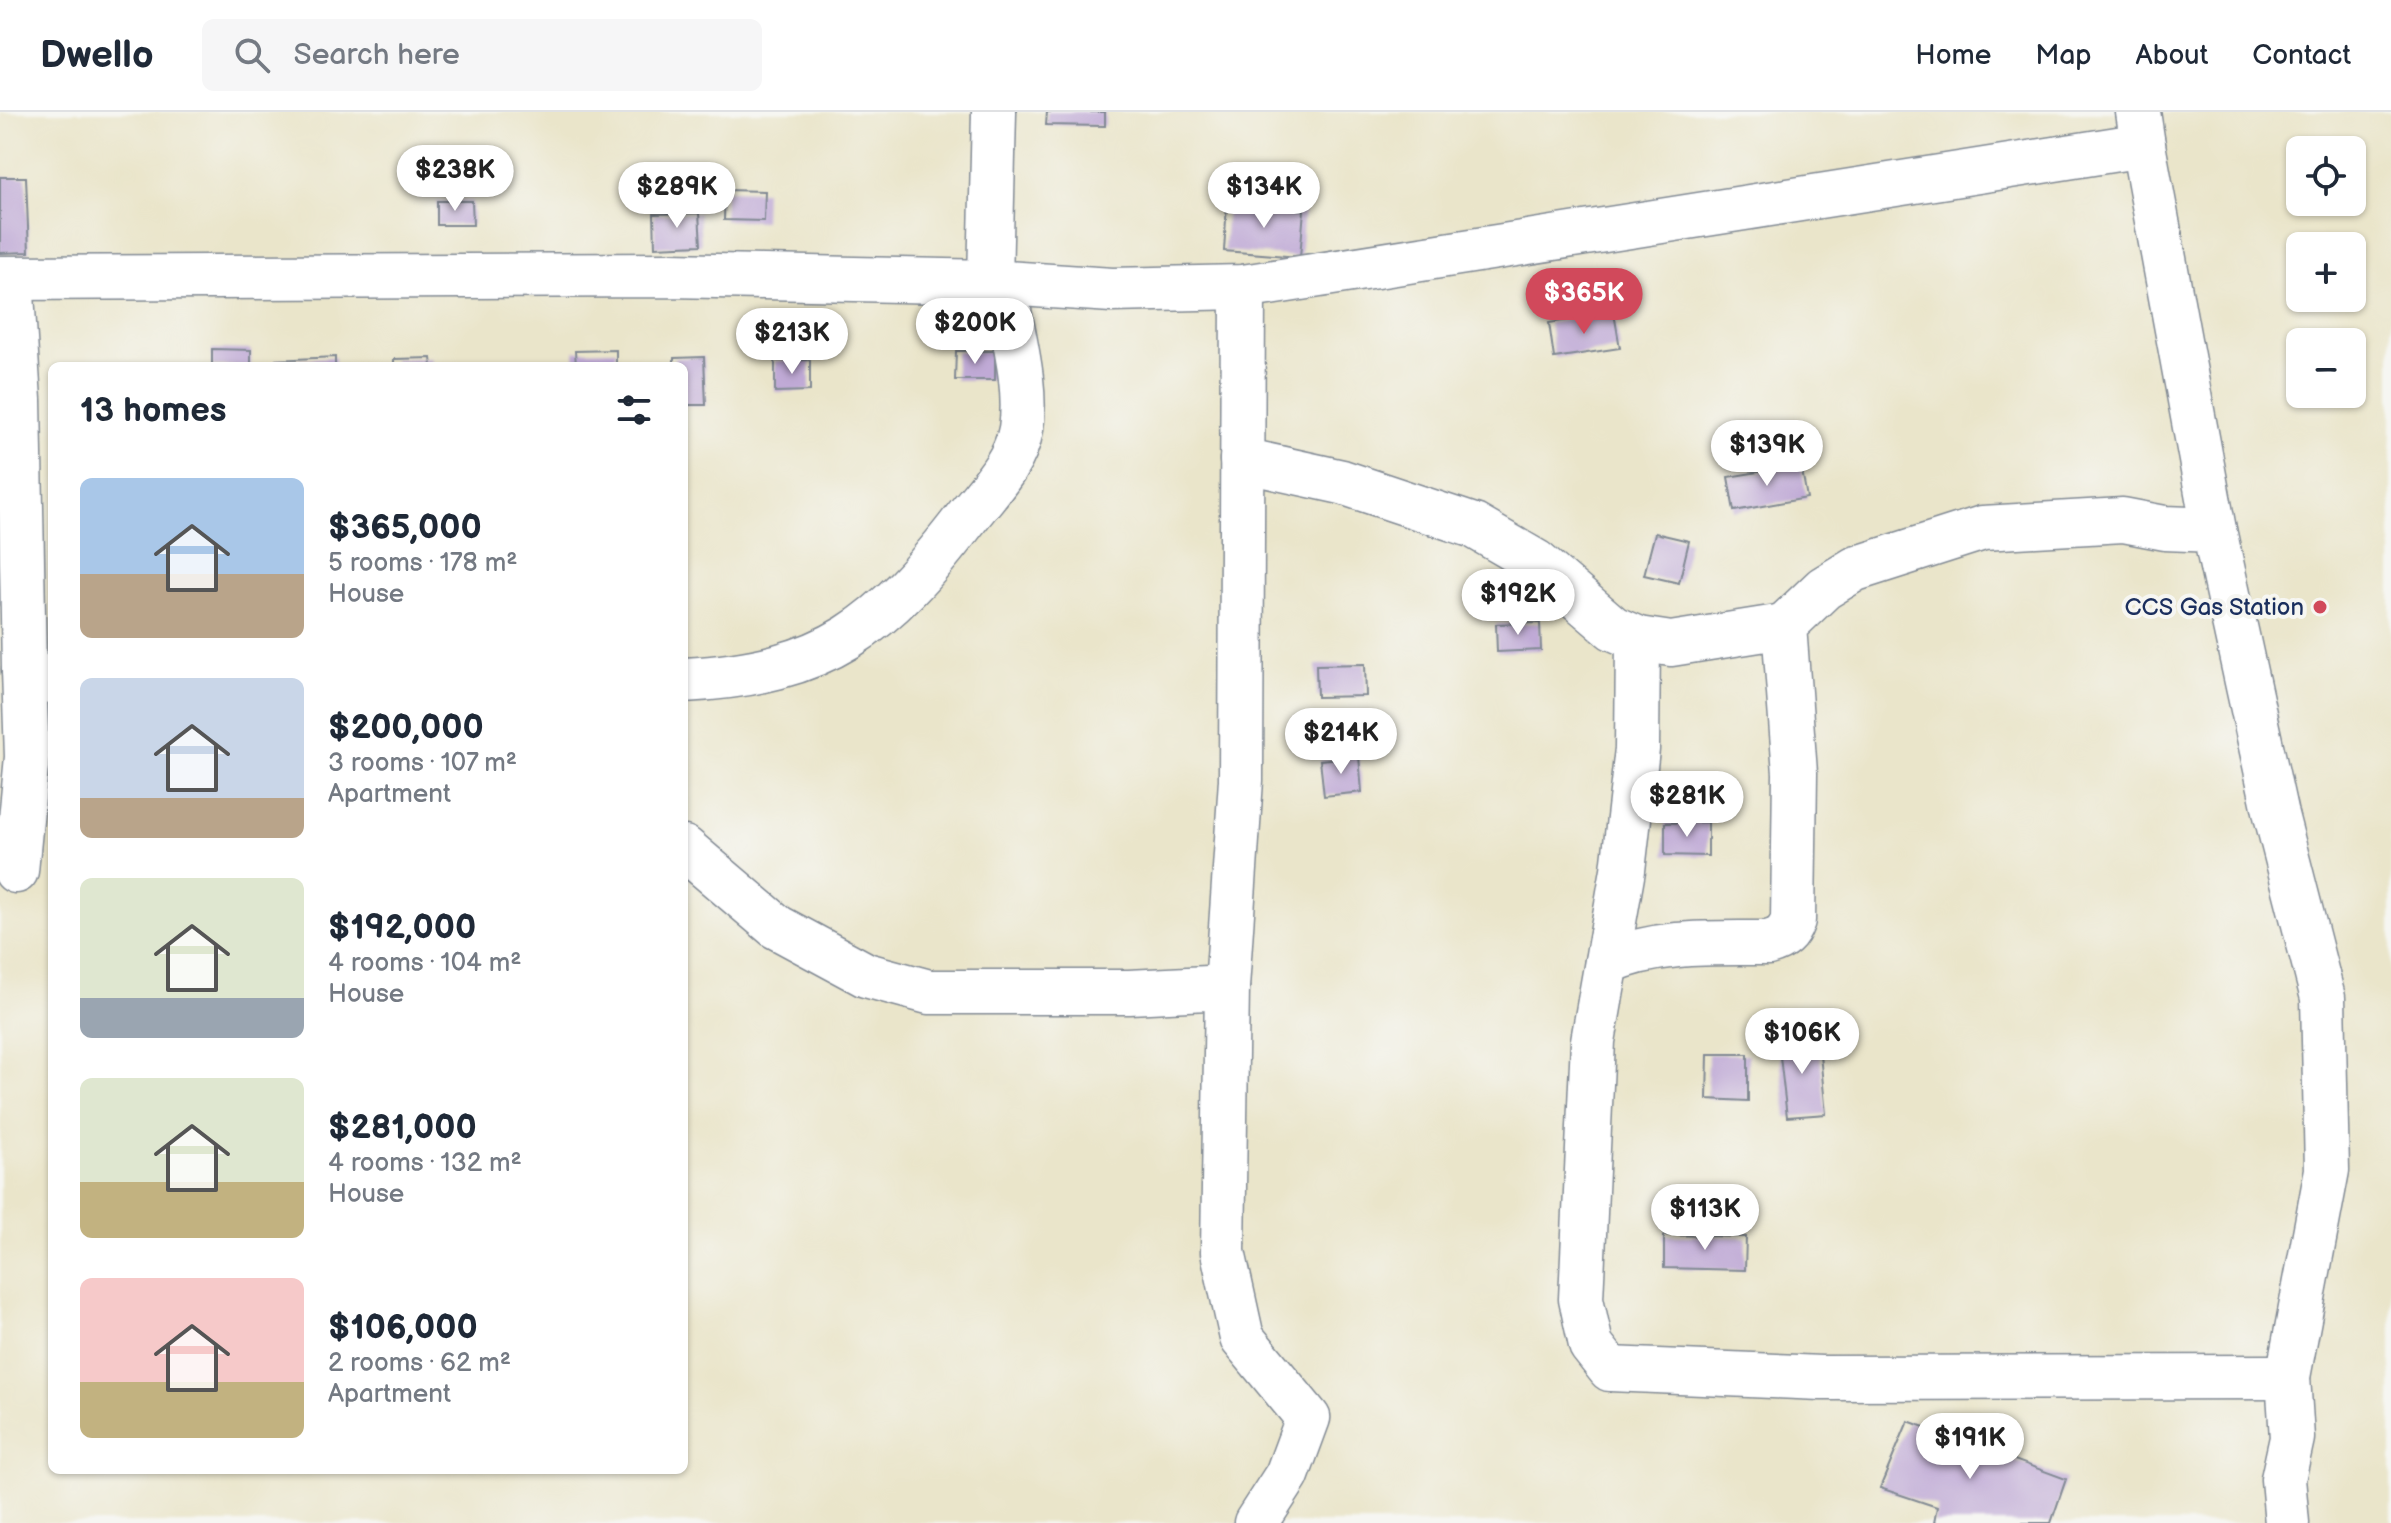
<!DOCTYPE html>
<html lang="en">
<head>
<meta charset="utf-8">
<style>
  :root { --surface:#fff; --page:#f6f6f7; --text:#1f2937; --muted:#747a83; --line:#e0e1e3; --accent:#d1495b }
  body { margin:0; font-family:"Balsamiq Sans",sans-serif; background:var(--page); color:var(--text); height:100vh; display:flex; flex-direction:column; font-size:30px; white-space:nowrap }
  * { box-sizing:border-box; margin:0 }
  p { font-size:26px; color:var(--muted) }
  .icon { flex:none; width:44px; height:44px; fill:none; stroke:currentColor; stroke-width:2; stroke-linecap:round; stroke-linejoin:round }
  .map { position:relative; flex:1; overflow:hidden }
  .panel { position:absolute; left:48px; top:250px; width:640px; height:1112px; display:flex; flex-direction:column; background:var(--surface); border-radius:12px; box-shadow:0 2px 6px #0004 }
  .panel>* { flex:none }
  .fabs { position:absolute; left:2286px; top:24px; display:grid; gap:16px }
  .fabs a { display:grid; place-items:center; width:80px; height:80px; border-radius:12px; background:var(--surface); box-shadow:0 2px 6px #0004; font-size:40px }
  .price { position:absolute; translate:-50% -68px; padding:0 18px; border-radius:28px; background:#fff; color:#222; font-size:26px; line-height:52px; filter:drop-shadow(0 2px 4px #0008) }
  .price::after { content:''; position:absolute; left:50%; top:48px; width:24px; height:18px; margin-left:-12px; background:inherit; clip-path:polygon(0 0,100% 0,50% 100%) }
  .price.on { background:var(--accent); color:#fff }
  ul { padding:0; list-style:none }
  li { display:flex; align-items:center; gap:24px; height:200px; padding:0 32px }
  li span { display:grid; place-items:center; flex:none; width:224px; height:160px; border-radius:12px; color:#555 }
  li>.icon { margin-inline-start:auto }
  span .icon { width:96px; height:96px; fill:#fffc; stroke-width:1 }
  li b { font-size:34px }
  h2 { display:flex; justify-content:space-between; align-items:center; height:96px; padding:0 32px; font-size:34px }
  header { display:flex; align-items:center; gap:48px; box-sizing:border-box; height:112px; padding:0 40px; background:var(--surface); border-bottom:2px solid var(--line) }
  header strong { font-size:38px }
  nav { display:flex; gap:44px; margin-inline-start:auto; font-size:28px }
  .search { width:560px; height:72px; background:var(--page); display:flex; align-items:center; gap:20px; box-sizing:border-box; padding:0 28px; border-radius:12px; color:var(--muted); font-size:30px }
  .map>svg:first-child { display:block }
</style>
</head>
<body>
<header>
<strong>Dwello</strong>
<div class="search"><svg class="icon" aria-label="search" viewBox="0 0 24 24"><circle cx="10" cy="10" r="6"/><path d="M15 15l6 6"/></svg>Search here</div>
<nav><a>Home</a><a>Map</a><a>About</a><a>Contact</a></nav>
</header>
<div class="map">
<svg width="2391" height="1411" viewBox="0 0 2391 1411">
  <rect width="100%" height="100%" fill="#f6f6f2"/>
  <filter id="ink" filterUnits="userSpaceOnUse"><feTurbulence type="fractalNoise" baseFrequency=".0125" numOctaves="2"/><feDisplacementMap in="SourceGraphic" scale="16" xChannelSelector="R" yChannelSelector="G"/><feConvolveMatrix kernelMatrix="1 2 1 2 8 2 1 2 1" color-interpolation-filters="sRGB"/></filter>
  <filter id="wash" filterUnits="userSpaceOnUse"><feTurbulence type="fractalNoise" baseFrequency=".006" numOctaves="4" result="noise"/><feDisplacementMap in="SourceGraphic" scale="32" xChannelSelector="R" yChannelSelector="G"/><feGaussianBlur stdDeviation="1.8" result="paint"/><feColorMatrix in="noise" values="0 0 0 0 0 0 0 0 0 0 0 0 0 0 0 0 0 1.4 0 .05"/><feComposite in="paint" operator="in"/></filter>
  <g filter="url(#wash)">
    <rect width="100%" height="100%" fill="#eae5ca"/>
    <g id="blocks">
      <!-- building -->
      <g fill="#c0aad6">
        <polygon points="1047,0 1105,0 1105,14 1046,13"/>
        <polygon points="0,65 26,65 29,140 0,141"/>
        <polygon points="725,78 765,79 764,109 724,108"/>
        <polygon points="437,89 472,89 473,113 437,113"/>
        <polygon points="1227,92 1304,98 1300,145 1224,139"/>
        <polygon points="699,101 701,133 655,135 654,102"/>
        <polygon points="1614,201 1620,236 1554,246 1549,211"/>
        <polygon points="212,237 251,238 251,254 212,254"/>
        <polygon points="616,238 616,254 576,254 575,239"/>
        <polygon points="956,239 995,239 995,268 955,268"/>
        <polygon points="335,245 335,254 276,254 276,248"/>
        <polygon points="704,245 706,293 684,293 684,254 674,254 674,246"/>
        <polygon points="431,246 432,254 394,254 394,247"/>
        <polygon points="810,248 810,279 775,280 775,249"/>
        <polygon points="1801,353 1807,386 1734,399 1728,365"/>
        <polygon points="1655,421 1689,429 1679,471 1644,463"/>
        <polygon points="1540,511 1541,538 1497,540 1496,512"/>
        <polygon points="1365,552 1366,584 1317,585 1316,553"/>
        <polygon points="1359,644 1362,680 1324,684 1320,648"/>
        <polygon points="1708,710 1708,744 1665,743 1665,711"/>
        <polygon points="1818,923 1826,1002 1787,1005 1778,927"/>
        <polygon points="1708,942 1748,942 1748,989 1707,987"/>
        <polygon points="1664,1123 1746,1125 1745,1158 1664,1156"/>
        <polygon points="1908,1309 2066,1367 2051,1411 1934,1411 1937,1395 1880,1376"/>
      </g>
    </g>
  </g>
  <g filter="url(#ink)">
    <use href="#blocks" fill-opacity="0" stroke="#828a94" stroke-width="2"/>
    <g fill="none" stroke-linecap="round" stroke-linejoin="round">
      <defs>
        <g id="minor">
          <polyline points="2143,33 2214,418 2276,703 2323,886 2327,1058 2288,1265 2292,1326 2283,1367 2287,1411"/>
          <polyline points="0,166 671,163 990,170 1112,178 1243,175 2143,33 2138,0"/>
          <polyline points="11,167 19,288 24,558 52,569"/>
          <polyline points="990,170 994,0"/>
          <polyline points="1243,175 1241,668 1227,875 1223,1140 1242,1226 1308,1306 1287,1363 1256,1411"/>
          <polyline points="1242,348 1342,370 1474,414 1536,450 1613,516 1638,527 1671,532 1784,514"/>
          <polyline points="1638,527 1637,637 1623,758 1593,929 1581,1187 1591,1233 1610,1257 1821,1266 2288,1265"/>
          <path d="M684,568C828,560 882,516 967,405C988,378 1015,352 1021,317C1028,271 1011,217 1004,172"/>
          <polyline points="684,736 777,815 866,863 929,880 1129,880 1227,875"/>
          <polyline points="16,759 27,645 24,558"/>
          <path d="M1607,850C1658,828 1713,831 1768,831C1782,827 1788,822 1793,808L1795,661L1784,514L1824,476L1855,457L1983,416L2123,408L2165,416L2214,418"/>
        </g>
      </defs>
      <!-- minor casing -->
      <use href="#minor" stroke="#828a94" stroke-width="47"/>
      <!-- minor -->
      <use href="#minor" stroke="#fff" stroke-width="44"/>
    </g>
  </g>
  <!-- markers -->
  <circle fill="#d1495b" stroke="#f6f6f2" stroke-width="3" cx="2320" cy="495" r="8"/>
  <g text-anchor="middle" stroke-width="8" stroke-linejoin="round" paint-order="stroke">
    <!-- poi labels -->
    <g font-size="24" fill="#1b2f5e" stroke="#f6f6f2" text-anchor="end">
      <text x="2304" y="503">CCS Gas Station</text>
    </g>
  </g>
</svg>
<div class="fabs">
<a><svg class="icon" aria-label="locate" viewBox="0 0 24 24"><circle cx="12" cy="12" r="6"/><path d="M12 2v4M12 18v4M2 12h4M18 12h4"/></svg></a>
<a>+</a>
<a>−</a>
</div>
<b class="price" style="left:455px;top:101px">$238K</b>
<b class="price" style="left:677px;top:118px">$289K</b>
<b class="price" style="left:1264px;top:118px">$134K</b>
<b class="price on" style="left:1584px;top:224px">$365K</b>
<b class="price" style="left:975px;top:254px">$200K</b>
<b class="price" style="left:792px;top:264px">$213K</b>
<b class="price" style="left:1767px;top:376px">$139K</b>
<b class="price" style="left:1518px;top:525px">$192K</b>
<b class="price" style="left:1341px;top:664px">$214K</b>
<b class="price" style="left:1687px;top:727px">$281K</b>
<b class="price" style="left:1802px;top:964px">$106K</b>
<b class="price" style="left:1705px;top:1140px">$113K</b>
<b class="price" style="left:1970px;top:1369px">$191K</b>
<section class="panel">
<h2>13 homes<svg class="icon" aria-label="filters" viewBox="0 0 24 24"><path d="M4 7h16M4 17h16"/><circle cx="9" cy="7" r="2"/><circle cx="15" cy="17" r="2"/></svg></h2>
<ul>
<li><span style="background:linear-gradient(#a9c7e8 60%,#b9a48a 0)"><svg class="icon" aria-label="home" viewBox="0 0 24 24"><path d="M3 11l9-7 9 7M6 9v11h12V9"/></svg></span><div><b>$365,000</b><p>5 rooms · 178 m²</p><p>House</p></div></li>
<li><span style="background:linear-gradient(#c9d6e8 75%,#b9a48a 0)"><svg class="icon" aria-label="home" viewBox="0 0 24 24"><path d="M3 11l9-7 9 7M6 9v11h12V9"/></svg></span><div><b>$200,000</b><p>3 rooms · 107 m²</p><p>Apartment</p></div></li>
<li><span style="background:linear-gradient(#dfe7d0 75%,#9aa5b1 0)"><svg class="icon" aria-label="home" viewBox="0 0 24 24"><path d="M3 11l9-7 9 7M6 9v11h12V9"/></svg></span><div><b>$192,000</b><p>4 rooms · 104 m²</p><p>House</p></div></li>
<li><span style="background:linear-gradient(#dfe7d0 65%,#c2b280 0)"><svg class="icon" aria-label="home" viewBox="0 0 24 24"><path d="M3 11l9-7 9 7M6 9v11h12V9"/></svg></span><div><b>$281,000</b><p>4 rooms · 132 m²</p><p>House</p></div></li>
<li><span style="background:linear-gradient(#f6c9c9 65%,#c2b280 0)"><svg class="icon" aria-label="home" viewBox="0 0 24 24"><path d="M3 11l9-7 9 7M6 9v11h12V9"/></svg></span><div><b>$106,000</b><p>2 rooms · 62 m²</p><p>Apartment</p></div></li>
</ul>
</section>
</div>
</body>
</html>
